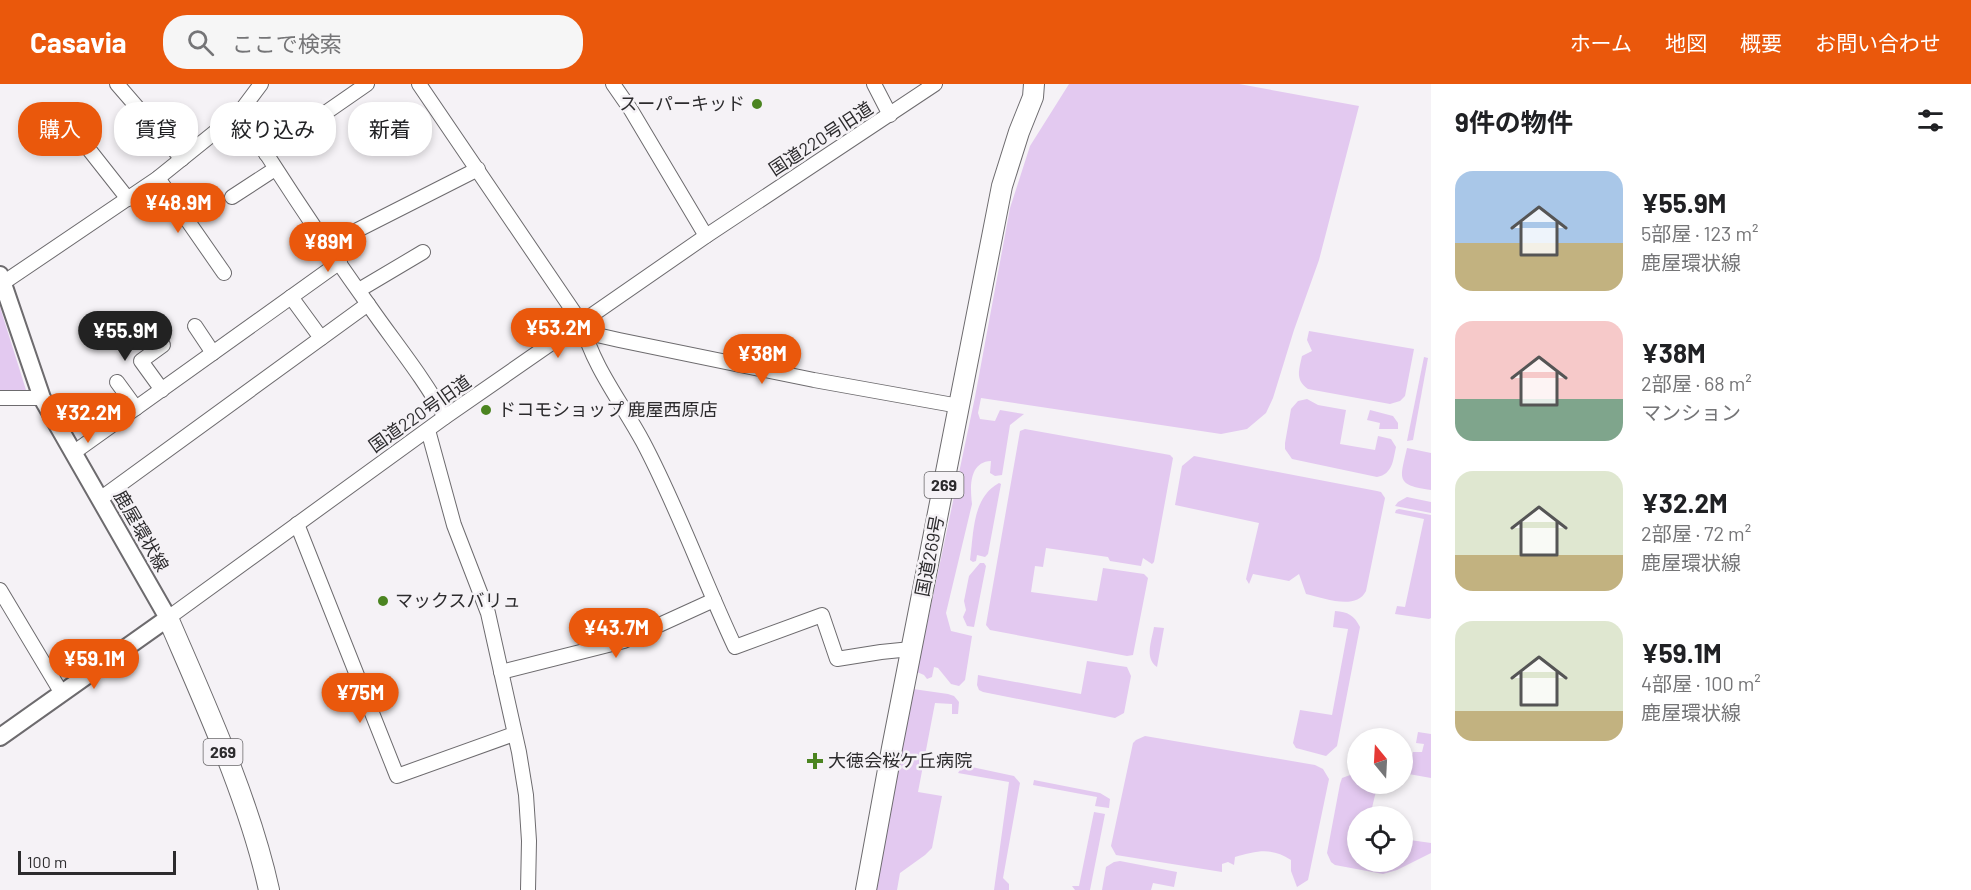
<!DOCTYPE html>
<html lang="ja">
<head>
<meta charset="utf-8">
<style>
  :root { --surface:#fff; --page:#f6f6f6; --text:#202124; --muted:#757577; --accent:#ea580c }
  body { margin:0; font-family:Barlow,"Noto Sans JP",sans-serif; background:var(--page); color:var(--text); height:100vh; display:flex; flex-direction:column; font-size:22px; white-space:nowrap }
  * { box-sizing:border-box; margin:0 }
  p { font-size:20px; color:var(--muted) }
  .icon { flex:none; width:33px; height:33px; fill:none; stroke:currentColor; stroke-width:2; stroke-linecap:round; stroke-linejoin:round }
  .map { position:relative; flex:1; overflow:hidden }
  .sheet { display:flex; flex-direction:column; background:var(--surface); width:540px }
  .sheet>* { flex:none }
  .guide { position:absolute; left:18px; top:18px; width:570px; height:54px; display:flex; gap:12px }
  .needle { width:39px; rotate:342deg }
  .tools { position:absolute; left:1347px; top:644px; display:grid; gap:12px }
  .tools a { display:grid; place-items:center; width:66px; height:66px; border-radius:50%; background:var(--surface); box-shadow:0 3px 9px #0003; font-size:30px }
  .scale { position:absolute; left:18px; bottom:15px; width:158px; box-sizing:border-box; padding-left:6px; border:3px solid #2c2b2d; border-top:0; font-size:16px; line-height:21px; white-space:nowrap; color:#2c2b2d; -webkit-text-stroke:4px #f5f2f6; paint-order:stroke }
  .price { position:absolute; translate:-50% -51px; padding:0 14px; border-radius:21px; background:var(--accent); color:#fff; font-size:20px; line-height:39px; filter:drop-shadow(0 2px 3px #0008) }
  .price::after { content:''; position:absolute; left:50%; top:36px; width:18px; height:14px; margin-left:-9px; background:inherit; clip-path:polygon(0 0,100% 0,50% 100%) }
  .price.current { background:#222; color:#fff }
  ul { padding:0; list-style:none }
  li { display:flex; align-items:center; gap:18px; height:150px; padding:0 24px }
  li span { display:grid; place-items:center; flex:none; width:168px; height:120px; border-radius:18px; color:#555 }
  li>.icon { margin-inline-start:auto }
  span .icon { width:72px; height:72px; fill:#fffc; stroke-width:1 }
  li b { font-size:26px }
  h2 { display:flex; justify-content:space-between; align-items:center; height:72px; padding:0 24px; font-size:26px }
  .pill { padding:0 21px; border-radius:24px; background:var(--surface); box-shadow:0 3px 9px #0003; font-size:21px; line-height:54px }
  .pill.current { background:var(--accent); color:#fff }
  header { display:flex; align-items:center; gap:36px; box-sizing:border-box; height:84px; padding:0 30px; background:var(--accent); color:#fff }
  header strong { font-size:28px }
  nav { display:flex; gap:33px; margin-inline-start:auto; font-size:21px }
  .search { width:420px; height:54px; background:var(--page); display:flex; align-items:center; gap:15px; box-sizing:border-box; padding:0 21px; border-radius:24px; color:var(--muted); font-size:22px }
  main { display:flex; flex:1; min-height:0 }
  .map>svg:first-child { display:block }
</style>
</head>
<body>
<header>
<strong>Casavia</strong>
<div class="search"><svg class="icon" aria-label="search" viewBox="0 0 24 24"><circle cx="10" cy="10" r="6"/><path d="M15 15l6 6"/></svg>ここで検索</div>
<nav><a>ホーム</a><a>地図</a><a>概要</a><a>お問い合わせ</a></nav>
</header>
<main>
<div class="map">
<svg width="1431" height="806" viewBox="0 0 1431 806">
  <rect width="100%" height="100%" fill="#f5f2f6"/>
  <!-- green -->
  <g fill="#e3c9f0">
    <path d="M1069,0H1239L1359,22L1319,176L1294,246L1273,314L1266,329L1247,345L1221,350L981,314L978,329L980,335L995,337L1000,326L1024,330L1010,341L1002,391L995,392L990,389L991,377C969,378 970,403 972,420L946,529L951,547L972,552L965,596L959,602L951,600L938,584L934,583L932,593L927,595L924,591L917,588L975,313L1010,124L1030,62Z"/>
    <polygon points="0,223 26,306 0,307"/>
    <path d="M1309,247L1414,265L1405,312L1400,317L1390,320L1308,305C1295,296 1299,286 1302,272L1312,267L1307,256Z"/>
    <polygon points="1424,273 1428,274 1413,356 1407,357"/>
    <path d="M1307,315L1318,321L1346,326L1340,360L1375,366L1378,352L1391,355L1396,363C1393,376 1393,390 1377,393L1292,375L1285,365V359L1291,325L1298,317Z"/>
    <polygon points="1370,326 1393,332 1398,339 1398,345 1379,345 1380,339 1367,336"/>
    <polygon points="1025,345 1170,371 1173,374 1154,478 1152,480 1143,474 1141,482 1110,477 1108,473 1046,464 1043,483 1035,482 1031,508 1097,517 1103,484 1144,490 1148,494 1133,571 1127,572 990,546 986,541 1020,347"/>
    <path d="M1407,364L1431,369V406C1395,401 1400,395 1407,364Z"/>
    <path d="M1194,372L1377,407L1381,408L1385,414L1366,507C1356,527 1324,514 1306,510L1299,490L1289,497L1253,490L1249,500L1246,495L1259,439L1175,421L1182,382Z"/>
    <path d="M999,399L1001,400L988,470L985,473L977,471L976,477L973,478L970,476C974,448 972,414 999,399Z"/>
    <polygon points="1407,413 1431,418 1431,429 1395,422 1398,418"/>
    <polygon points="1399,425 1431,431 1431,534 1429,535 1395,530 1397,522 1405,523 1424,435 1395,429 1396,426"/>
    <polygon points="980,479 984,479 986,482 974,543 967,542 963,533 966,526 964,517 969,492"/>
    <path d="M1335,527C1348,528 1354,531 1360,543L1337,662L1326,672L1296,664L1293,659L1300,626L1332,631L1348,545L1333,543Z"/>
    <path d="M1154,543L1164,544L1157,583C1144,574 1152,556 1154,543Z"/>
    <polygon points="1087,577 1127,583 1131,592 1124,629 1115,634 983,608 979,606 977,601 978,591 1081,610"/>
    <polygon points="913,605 948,610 954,612 959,618 958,630 952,630 952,620 935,619 918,708 942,712 932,764 925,771 900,789 897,806 876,806 893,694"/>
    <polygon points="1418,648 1431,650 1431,694 1403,689 1403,673 1411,675 1413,668 1422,668 1424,660 1416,659"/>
    <path d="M1145,652L1315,681L1323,685L1329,695L1308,796L1297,803L1291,787V776C1271,763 1257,767 1235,773L1234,781L1228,778L1222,780V788L1116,771L1111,762L1133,659L1136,656Z"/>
    <polygon points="967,682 1014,692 1020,699 1003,794 1009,800 1009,806 994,806 1009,698 958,689 962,683"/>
    <polygon points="1353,690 1357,691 1358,699 1375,699 1377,703 1370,732 1358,732 1358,777 1402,777 1403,755 1431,759 1431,769 1397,786 1383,790 1335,781 1331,778 1327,769 1340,700 1342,694"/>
    <polygon points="1034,696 1100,709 1110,715 1109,724 1095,722 1097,713 1033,701"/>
    <polygon points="1094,728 1105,730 1090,806 1075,806 1072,802 1079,802"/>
    <polygon points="1120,777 1177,788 1174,803 1153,799 1151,806 1102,806 1106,783 1114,778"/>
  </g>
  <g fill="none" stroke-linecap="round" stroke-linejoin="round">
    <defs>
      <g id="minor">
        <polyline points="117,0 182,75"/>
        <path d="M419,0L582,240C593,283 622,319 643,358C678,424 703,495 735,563L822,531L837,575L881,568L911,565"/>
        <polyline points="613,0 631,26 706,152"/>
        <polyline points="874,0 890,31"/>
        <path d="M240,28C281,94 324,159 370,223C395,259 424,294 445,333"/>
        <polyline points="76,49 128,115"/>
        <polyline points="266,70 367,0"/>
        <polyline points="158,94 224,189"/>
        <polyline points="232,113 275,85"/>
        <polyline points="328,161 478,85"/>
        <polyline points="3,199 158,94 240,28 261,0"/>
        <polyline points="359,206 423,168"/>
        <polyline points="291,213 321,254"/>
        <polyline points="582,240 597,251 619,256 814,296 959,322"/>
        <polyline points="195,242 213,269"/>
        <polyline points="117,298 136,324"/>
        <polyline points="162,306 141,277 163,261"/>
        <polyline points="0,314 42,314"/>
        <polyline points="428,346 454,441 488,529 519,668 526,711 529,757 528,806"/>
        <polyline points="73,369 340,178"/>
        <polyline points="100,415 368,220"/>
        <polyline points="297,440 397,692 514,650"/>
        <polyline points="0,506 61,608"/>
        <polyline points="168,534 445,333 706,152 935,0"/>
        <polyline points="501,588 624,557 714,516"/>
      </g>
      <polyline id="major" points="0,191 42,314 168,534 0,653"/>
      <g id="highway">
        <path d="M168,534C205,620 249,715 269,806"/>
        <polyline points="866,806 892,664 1002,102 1019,48 1033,13 1034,0"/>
      </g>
    </defs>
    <!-- minor casing -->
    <use href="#minor" stroke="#6d6b6e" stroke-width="16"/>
    <!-- major casing -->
    <use href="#major" stroke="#6d6b6e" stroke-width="20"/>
    <!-- highway casing -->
    <use href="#highway" stroke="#6d6b6e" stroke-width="22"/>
    <!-- minor -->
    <use href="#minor" stroke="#fff" stroke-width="14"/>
    <!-- major -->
    <use href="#major" stroke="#fff" stroke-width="16"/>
    <!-- highway -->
    <use href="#highway" stroke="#fff" stroke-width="20"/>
  </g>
  <!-- markers -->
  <g fill="#4b8420" stroke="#f5f2f6" stroke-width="2">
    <circle cx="757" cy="20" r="6"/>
    <circle cx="486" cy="326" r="6"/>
    <circle cx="383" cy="517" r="6"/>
    <path d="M812 668h6v6h6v6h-6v6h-6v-6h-6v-6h6z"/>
  </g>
  <g text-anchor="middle" stroke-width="5" stroke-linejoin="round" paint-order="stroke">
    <!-- shield labels -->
    <g fill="#f5f2f6" stroke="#686769" stroke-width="1.5">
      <rect x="924.5" y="388" width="39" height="26" rx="4.5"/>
      <rect x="203.5" y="655" width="39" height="26" rx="4.5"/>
    </g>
    <g font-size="16" font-weight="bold" fill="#2c2b2d">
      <text x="944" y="407">269</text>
      <text x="223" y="674">269</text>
    </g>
    <!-- poi labels -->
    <g font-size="18" fill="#2c2b2d" stroke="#f5f2f6" text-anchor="start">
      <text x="745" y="26" text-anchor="end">スーパーキッド</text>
      <text x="498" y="332">ドコモショップ 鹿屋西原店</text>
      <text x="395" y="523">マックスバリュ</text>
      <text x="828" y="683">大徳会桜ケ丘病院</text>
    </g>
    <!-- street labels -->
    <g font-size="18" fill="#2c2b2d" stroke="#f5f2f6">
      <text transform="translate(821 55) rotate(-33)" y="6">国道220号旧道</text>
      <text transform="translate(420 330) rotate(-35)" y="6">国道220号旧道</text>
      <text transform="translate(141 447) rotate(60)" y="6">鹿屋環状線</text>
      <text transform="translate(930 472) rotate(-79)" y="6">国道269号</text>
    </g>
  </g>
</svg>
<div class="tools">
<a><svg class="needle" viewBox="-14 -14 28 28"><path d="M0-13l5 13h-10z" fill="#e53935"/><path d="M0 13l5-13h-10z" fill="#757577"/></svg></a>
<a><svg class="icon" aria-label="locate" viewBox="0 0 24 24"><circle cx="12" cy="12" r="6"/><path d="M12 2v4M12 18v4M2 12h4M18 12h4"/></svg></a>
</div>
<div class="scale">100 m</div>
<b class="price" style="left:178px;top:150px">¥48.9M</b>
<b class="price" style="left:328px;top:189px">¥89M</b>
<b class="price" style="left:558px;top:275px">¥53.2M</b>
<b class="price current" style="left:125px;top:278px">¥55.9M</b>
<b class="price" style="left:762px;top:301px">¥38M</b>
<b class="price" style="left:88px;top:360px">¥32.2M</b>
<b class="price" style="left:616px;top:575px">¥43.7M</b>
<b class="price" style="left:94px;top:606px">¥59.1M</b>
<b class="price" style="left:360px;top:640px">¥75M</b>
<div class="guide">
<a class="pill current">購入</a>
<a class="pill">賃貸</a>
<a class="pill">絞り込み</a>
<a class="pill">新着</a>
</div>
</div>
<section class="sheet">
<h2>9件の物件<svg class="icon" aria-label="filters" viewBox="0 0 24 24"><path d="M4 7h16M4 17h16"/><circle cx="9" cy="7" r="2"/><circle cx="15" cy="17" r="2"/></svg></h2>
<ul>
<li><span style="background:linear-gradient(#a9c7e8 60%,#c2b280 0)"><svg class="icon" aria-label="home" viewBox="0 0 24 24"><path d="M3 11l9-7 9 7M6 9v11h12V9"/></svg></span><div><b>¥55.9M</b><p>5部屋 · 123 m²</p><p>鹿屋環状線</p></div></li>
<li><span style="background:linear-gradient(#f6c9c9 65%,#7fa58c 0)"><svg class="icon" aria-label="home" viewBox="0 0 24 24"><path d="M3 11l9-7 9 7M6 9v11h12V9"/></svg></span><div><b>¥38M</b><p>2部屋 · 68 m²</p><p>マンション</p></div></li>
<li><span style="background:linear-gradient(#dfe7d0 70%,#c2b280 0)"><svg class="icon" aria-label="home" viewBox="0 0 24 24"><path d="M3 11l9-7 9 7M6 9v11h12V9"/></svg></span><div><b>¥32.2M</b><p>2部屋 · 72 m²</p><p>鹿屋環状線</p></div></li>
<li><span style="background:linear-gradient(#dfe7d0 75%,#c2b280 0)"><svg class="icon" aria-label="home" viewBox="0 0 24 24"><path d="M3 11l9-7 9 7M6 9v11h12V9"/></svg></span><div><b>¥59.1M</b><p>4部屋 · 100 m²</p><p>鹿屋環状線</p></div></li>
</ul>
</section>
</main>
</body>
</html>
